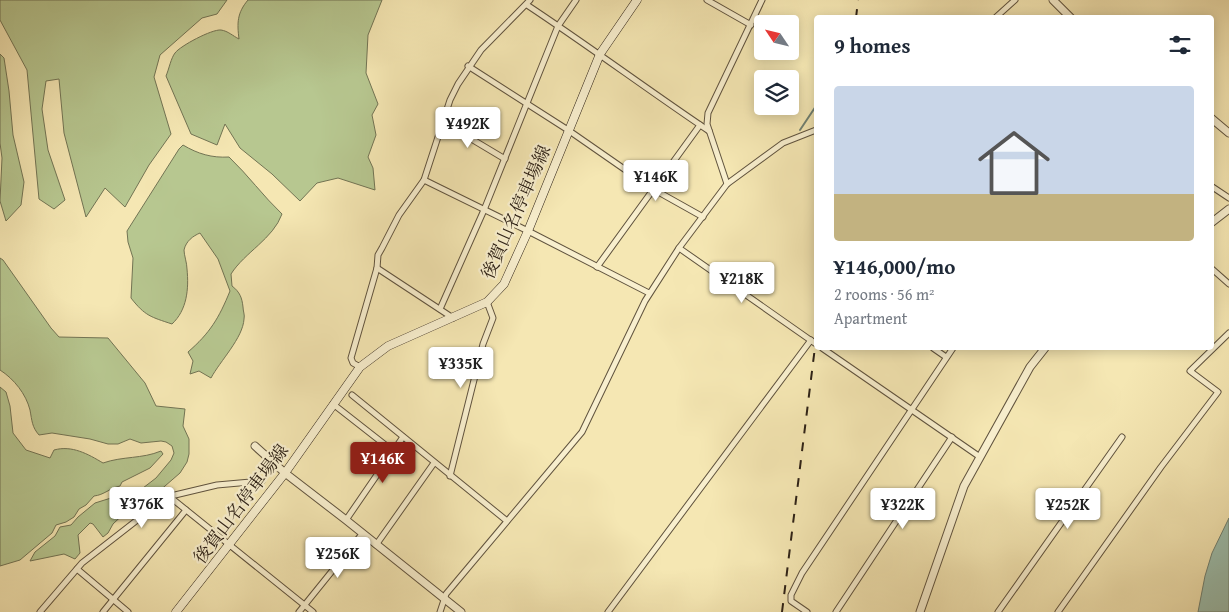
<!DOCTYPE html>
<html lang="en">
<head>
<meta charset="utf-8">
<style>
  :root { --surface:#fff; --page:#f2f2f3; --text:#1f2937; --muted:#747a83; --line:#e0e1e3; --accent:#8f2418 }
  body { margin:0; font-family:"Gentium Book Plus","Noto Serif JP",serif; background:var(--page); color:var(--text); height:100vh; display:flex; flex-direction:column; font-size:19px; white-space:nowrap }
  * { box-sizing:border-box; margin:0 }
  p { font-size:16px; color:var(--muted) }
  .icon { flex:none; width:28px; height:28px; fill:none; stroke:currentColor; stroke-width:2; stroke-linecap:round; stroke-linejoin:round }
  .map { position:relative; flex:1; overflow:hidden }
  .details { position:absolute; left:814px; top:15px; width:400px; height:335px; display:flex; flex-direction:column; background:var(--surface); border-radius:5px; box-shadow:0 2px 12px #0003 }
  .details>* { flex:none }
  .needle { width:32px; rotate:305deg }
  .controls { position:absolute; left:754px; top:15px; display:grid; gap:10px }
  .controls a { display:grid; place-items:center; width:45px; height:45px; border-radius:5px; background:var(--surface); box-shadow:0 2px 12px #0003; font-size:25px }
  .price { position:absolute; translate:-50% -42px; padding:0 11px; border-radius:5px; background:#fff; color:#222; font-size:16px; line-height:32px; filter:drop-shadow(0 1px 2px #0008) }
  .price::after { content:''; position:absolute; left:50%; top:30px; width:15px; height:11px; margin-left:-8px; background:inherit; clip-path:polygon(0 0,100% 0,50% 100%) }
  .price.active { background:var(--accent); color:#fff }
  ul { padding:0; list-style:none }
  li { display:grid; align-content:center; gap:10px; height:265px; padding:0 20px }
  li+li { border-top:1px solid var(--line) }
  li span { display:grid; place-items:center; height:155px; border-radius:5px; color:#555 }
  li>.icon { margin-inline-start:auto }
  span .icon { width:90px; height:90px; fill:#fffc; stroke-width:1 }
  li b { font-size:21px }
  h2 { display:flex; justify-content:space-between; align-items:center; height:60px; padding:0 20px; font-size:21px }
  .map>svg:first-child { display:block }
</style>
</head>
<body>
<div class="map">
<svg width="1229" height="612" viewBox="0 0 1229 612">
  <rect width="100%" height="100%" fill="#f5e7b3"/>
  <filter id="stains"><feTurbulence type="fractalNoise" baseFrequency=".004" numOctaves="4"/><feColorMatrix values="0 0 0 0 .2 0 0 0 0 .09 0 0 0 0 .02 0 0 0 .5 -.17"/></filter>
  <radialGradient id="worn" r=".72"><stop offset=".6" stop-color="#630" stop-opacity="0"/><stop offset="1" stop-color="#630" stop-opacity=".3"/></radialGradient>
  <!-- green -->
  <g fill="#b7c790" stroke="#727454">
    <polygon points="0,0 227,0 217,14 202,18 160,55 154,77 171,134 149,165 125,207 105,188 86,217 64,133 59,79 46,81 42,109 48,150 65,200 54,209 39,199 27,70 0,20"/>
    <path d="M248,0H382L368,35L366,73L378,104L372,115L376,135L368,157L373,168L375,190L338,178L317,183L300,201L272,174L240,148L225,124L217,145L191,134L166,76C169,69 171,58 175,53C180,46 212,29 221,30C228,31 233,36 239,39C237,23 237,13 248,0Z"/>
    <polygon points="0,54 4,58 9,91 13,135 24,182 21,205 6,221 0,201 2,158 0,143"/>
    <path d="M183,145C198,154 212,158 229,157C248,175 263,196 282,214C273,239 245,252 231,274L232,286C240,292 242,298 243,307C243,311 245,315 244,319C243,338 220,361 211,378L199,371L190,374L193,361L188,352C210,333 219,318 230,291L218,259L200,233C193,236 186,241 184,250C184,255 187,263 187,269C189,289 187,310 172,324C151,317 145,316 131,298L133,258L128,242L127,231L179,149Z"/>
    <path d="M0,258L3,260L51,328L59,337L108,338L145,383L156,406L185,409L183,426L189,439V454L187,462L180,473L150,499L130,508L113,524L108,533L103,537L93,524L90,523L78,535L80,553L75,559L64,554L30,561L35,552L55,536L60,527L71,525L78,517L95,503L143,488L156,478L171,460L174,453L172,446L166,442L161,441L141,443L130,439L118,444H108L90,439L52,433L39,435C32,427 32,421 30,410C26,394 14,379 0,370Z"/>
    <path d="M0,387L6,392L10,406L13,433L26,450L50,458L54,450C72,445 88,454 103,463C123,456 142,459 161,451L163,454L150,468L122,482L120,486C110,488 104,495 94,496L86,505L79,509L74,517L66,522L56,525L52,533L20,560L0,566Z"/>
  </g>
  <!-- water -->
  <polygon fill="#9cbfae" stroke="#708072" points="1229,518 1229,612 1198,612 1205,576 1212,553"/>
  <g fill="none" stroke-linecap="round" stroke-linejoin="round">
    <!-- stream -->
    <polyline stroke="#708072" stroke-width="2" points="800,130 816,106"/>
    <defs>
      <g id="minor">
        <polyline points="707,0 751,25"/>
        <path d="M527,5C589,46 648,90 709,131"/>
        <polyline points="995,18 1015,0"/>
        <polyline points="468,66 568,130 653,189 703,217"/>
        <polyline points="443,122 505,159"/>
        <polyline points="424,180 528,231 649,293"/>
        <polyline points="727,184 707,124 708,113 762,0"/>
        <polyline points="1211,186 1229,198"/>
        <polyline points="679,248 816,344"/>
        <polyline points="597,267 700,125"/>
        <polyline points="377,268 453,318"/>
        <polyline points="1211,268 1229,284"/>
        <polyline points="440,309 484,210 558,26 576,0"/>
        <polyline points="822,348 980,457"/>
        <polyline points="933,348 946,357"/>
        <polyline points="360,367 353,363 351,358 377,268 378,255 382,248 399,215 424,180 450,100 458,84 481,50 530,0"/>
        <polyline points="352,395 507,521"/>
        <polyline points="333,404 393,451"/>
        <polyline points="450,476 483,344 493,318 487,302"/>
        <polyline points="170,497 313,612"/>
        <polyline points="346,520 403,437"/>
        <polyline points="376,545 434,463"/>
        <polyline points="77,569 128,612"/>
        <polyline points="40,612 82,563 159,503 175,495 217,485 262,481"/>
        <polyline points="103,612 186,510"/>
        <polyline points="299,612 362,534"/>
        <polyline points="440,612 446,594 582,432 645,301 679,248 727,184 783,143 816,130"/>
        <polyline points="608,612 811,340"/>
        <polyline points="807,612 791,601 791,595 802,573 953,348"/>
        <polyline points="836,612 952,437"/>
        <polyline points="998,612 1122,437"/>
        <polyline points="1058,612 1161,467 1218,392 1190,371 1229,333"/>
      </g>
      <g id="tertiary">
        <polyline points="1053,0 1071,18"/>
        <polyline points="1211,118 1229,133"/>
        <polyline points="1211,223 1229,209"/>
        <polyline points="255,446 285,473 346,520 461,612"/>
        <polyline points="920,612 964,486 1030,367 1045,348"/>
      </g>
      <polyline id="secondary" points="176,612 285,473 360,367 388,346 487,302 504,284 528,231 600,54 637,0"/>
    </defs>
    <!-- minor casing -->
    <use href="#minor" stroke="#60533e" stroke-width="7"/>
    <!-- tertiary casing -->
    <use href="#tertiary" stroke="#60533e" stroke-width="9"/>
    <!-- secondary casing -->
    <use href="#secondary" stroke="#2e2217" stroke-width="9"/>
    <!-- minor -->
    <use href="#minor" stroke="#f8efce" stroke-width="5"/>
    <!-- tertiary -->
    <use href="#tertiary" stroke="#f8efce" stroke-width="7"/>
    <!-- secondary -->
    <use href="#secondary" stroke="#f8efce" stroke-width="8"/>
    <!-- rail -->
    <g stroke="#2e2217" stroke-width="2" stroke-dasharray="9 9" stroke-linecap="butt">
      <polyline points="856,18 858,0"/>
      <polyline points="782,612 816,339"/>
    </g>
  </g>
  <g text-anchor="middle" stroke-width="4.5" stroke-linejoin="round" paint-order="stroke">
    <!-- street labels -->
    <g font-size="18" fill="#2e2217" stroke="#f8efce">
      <text transform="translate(516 212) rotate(-66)" y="6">後賀山名停車場線</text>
      <text transform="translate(241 504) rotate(-53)" y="6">後賀山名停車場線</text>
    </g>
  </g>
  <rect width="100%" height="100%" filter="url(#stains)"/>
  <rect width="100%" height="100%" fill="url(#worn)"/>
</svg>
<div class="controls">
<a><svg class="needle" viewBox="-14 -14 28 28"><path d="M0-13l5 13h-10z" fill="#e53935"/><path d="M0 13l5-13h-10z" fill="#747a83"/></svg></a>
<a><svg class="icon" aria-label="layers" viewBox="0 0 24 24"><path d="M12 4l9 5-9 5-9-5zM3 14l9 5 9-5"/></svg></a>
</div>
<b class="price" style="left:468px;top:149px">¥492K</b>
<b class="price" style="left:656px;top:202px">¥146K</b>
<b class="price" style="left:742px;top:304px">¥218K</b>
<b class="price" style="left:461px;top:389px">¥335K</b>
<b class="price active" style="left:383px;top:484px">¥146K</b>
<b class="price" style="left:142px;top:529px">¥376K</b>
<b class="price" style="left:903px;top:530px">¥322K</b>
<b class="price" style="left:1068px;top:530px">¥252K</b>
<b class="price" style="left:338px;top:579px">¥256K</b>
<section class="details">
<h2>9 homes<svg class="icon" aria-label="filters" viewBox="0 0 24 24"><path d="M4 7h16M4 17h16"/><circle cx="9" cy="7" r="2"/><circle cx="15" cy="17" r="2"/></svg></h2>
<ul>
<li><span style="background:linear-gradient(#c9d6e8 70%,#c2b280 0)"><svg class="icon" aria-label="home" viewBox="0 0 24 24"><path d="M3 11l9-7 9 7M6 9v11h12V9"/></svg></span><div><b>¥146,000/mo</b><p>2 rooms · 56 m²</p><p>Apartment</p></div></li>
</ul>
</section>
</div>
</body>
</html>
